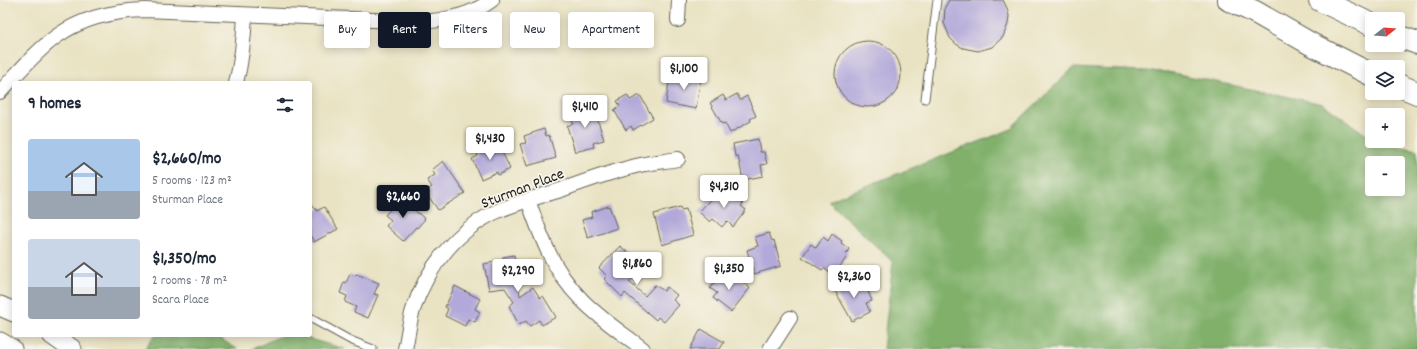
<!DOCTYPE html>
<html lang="en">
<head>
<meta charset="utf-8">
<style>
  :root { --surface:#fff; --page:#f2f2f3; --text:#1f2937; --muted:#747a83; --accent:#111827 }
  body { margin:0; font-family:Dekko,sans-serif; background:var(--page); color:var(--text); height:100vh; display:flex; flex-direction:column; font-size:15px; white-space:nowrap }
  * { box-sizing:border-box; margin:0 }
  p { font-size:13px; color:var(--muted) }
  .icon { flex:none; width:22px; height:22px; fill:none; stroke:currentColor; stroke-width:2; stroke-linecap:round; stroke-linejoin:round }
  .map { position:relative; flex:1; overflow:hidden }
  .side { position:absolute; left:12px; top:81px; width:300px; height:256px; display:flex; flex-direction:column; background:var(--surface); border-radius:4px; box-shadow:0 2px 10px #0003 }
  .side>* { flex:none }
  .hud { position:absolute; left:324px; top:12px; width:380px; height:36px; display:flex; gap:8px }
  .needle { width:26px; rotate:73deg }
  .buttons { position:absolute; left:1365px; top:12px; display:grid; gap:8px }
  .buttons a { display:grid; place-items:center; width:40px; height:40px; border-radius:4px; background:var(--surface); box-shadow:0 2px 10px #0003; font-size:20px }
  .price { position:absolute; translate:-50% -34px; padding:0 9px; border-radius:4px; background:#fff; color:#222; font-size:13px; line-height:26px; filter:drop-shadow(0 1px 2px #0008) }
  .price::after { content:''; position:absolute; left:50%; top:24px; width:12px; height:9px; margin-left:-6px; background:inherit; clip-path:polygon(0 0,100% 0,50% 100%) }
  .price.active { background:var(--accent); color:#fff }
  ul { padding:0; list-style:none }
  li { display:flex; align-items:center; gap:12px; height:100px; padding:0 16px }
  li span { display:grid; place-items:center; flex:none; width:112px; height:80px; border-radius:4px; color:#555 }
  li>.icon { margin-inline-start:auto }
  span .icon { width:48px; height:48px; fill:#fffc; stroke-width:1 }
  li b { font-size:17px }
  h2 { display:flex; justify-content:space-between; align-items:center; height:48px; padding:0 16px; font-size:17px }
  .tag { padding:0 14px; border-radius:4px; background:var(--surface); box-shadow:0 2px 10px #0003; font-size:14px; line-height:36px }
  .tag.active { background:var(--accent); color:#fff }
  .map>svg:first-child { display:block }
</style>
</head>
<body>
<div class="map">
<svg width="1417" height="349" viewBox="0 0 1417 349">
  <rect width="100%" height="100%" fill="#f7f3e8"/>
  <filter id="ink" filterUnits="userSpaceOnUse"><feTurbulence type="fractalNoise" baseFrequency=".025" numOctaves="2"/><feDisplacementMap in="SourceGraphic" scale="8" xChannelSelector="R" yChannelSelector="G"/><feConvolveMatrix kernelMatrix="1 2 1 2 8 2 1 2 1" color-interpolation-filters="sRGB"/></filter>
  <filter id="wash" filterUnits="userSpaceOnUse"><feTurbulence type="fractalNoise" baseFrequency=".012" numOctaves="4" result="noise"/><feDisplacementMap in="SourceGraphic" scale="16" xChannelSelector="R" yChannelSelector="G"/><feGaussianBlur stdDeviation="0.9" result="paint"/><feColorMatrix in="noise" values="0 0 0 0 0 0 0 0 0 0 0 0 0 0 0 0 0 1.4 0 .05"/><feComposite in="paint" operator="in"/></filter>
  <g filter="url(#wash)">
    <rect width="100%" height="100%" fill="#e9e3c3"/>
    <!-- forest -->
    <g fill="#80b06a" stroke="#4e6643" fill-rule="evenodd">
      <path d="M1073,68L1168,72L1323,104L1372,139V141L1417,150V349H883L893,262L828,201L1009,130ZM1372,163H1398V189H1372Z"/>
      <polygon points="156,335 214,335 237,349 144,349"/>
      <polygon points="283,335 295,335 345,349 252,349"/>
    </g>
    <g id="blocks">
      <!-- building -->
      <g fill="#b2a9da">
        <polygon points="949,0 1003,0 1007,8 1009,16 1008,24 1003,37 992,47 978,51 963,48 956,44 950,38 944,23 945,7"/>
        <circle cx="868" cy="74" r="33"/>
        <polygon points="677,73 701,77 696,109 666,103 669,81 676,82"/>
        <polygon points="737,94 740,100 747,96 756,116 750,119 751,121 730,133 725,123 722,124 710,103 723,95 726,100"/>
        <polygon points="627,95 630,100 640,95 653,118 633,130 631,126 626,130 614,110 620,106 617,101"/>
        <polygon points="592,102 604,140 593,143 594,147 575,152 567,126 573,124 572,118 580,115 578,106"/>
        <polygon points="544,129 546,136 549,135 556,158 527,166 520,144 526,143 524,136"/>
        <polygon points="758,139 760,152 764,152 767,164 761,165 763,176 743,180 738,156 735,156 733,144"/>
        <polygon points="496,142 498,148 500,147 510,169 498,175 497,172 481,179 472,159 478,156 475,148"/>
        <polygon points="443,161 465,193 438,210 425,191 432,187 427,180 435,175 432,170"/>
        <polygon points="726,188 743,204 741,206 746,210 733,227 727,221 722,227 713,219 710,222 699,212 715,194 718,196"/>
        <polygon points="400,198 425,219 417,228 416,227 403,241 386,226 391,220 385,215"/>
        <polygon points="310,201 317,211 324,207 338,229 314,242 310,235"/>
        <polygon points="609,206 617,228 588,238 582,220 592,217 591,212"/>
        <polygon points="680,207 681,210 686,209 693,235 662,245 654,214"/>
        <polygon points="769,233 772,241 774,240 781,266 754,274 747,250 758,246 755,237"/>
        <polygon points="832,234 842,241 841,243 849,249 846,254 848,255 834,275 824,268 822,270 802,257 811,244 816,248 823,237 828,241"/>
        <polygon points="620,246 639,262 633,268 638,273 629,282 645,296 655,285 664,291 667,287 677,295 673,300 679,305 664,322 658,317 656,320 625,293 622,297 604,279 607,276 599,268"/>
        <polygon points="514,255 520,296 533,287 540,298 543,296 556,317 542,325 539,320 530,326 526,321 519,325 509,306 514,302 505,288 489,290 484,264 503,260 503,257"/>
        <polygon points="724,272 729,276 731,273 750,288 731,312 713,298 717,293 710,288"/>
        <polygon points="350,274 355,276 356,274 379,283 374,294 378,295 368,318 354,312 356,307 345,302 347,296 340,293 344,282 346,283"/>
        <polygon points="858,278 863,291 867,289 872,301 866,303 870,312 852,321 834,289"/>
        <polygon points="455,286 480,299 475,309 480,312 475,322 468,319 465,326 445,316 448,309 445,307"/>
        <polygon points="701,329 724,342 720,349 690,349"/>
      </g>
    </g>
  </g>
  <g filter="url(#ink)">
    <use href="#blocks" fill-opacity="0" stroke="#646256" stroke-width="1"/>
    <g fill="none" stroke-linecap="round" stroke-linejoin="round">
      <defs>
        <g id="lane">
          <polyline points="925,99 937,0"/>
          <polyline points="310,318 350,340 373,349"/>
        </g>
        <g id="street">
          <polyline points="678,20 679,0"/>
          <path d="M236,83C242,60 244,38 245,15"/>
          <path d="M0,92C18,73 36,51 57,36C82,18 115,11 145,10L418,22C444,21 471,16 492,0"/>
          <path d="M528,200C541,237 553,271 581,299C599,318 622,333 643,349"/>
          <path d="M405,349C408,336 409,323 413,310C427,267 458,228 500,210C520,202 540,196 561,190C588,180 616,170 645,164C656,162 667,161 678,159"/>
          <polyline points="770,349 790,318"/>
        </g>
        <g id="secondary">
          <polyline points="0,306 14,312"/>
          <polyline points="52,335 72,349"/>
          <polyline points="0,342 12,349"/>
        </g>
        <g id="primary">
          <polyline points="1229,0 1255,12 1311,44 1372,75"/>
          <polyline points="1320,0 1372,25"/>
          <polyline points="1398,36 1417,43"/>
          <polyline points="1398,85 1417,93"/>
        </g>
      </defs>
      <!-- lane casing -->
      <use href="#lane" stroke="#646256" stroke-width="9"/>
      <!-- street casing -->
      <use href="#street" stroke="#646256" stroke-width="16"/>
      <!-- secondary casing -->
      <use href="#secondary" stroke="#646256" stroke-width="21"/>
      <!-- primary casing -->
      <use href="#primary" stroke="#646256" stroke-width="24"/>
      <!-- lane -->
      <use href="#lane" stroke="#fff" stroke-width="7"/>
      <!-- street -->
      <use href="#street" stroke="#fff" stroke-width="14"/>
      <!-- secondary -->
      <use href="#secondary" stroke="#fff" stroke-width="19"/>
      <!-- primary -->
      <use href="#primary" stroke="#fff" stroke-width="22"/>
    </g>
  </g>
  <g text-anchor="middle" stroke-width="3.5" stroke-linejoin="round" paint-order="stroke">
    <!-- street labels -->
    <g font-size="16" fill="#1c1c1c" stroke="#f7f3e8">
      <text transform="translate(522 187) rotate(-21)" y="6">Sturman Place</text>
    </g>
  </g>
</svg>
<div class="buttons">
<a><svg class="needle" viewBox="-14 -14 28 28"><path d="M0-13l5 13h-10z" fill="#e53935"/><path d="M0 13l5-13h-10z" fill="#747a83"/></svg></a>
<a><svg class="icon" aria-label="layers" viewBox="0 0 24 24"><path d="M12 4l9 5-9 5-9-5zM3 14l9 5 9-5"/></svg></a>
<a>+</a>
<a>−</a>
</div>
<b class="price" style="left:684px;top:91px">$1,100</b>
<b class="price" style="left:585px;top:129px">$1,410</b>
<b class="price" style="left:490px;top:161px">$1,430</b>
<b class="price" style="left:724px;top:209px">$4,310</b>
<b class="price active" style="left:403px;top:219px">$2,660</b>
<b class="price" style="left:637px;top:286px">$1,860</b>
<b class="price" style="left:729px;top:291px">$1,350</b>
<b class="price" style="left:518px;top:293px">$2,290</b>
<b class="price" style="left:854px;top:299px">$2,360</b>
<div class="hud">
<a class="tag">Buy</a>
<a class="tag active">Rent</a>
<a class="tag">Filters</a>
<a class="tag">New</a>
<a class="tag">Apartment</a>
</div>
<section class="side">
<h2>9 homes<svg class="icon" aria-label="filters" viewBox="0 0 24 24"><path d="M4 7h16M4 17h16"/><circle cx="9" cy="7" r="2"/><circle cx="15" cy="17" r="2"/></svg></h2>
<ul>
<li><span style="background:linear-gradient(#a9c7e8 65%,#9aa5b1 0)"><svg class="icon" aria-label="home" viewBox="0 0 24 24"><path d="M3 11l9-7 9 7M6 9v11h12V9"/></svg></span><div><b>$2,660/mo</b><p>5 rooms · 123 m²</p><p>Sturman Place</p></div></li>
<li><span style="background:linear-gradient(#c9d6e8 60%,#9aa5b1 0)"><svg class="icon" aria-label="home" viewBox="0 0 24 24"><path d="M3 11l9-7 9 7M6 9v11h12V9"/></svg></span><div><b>$1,350/mo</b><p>2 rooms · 78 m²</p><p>Scara Place</p></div></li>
</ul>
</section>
</div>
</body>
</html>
